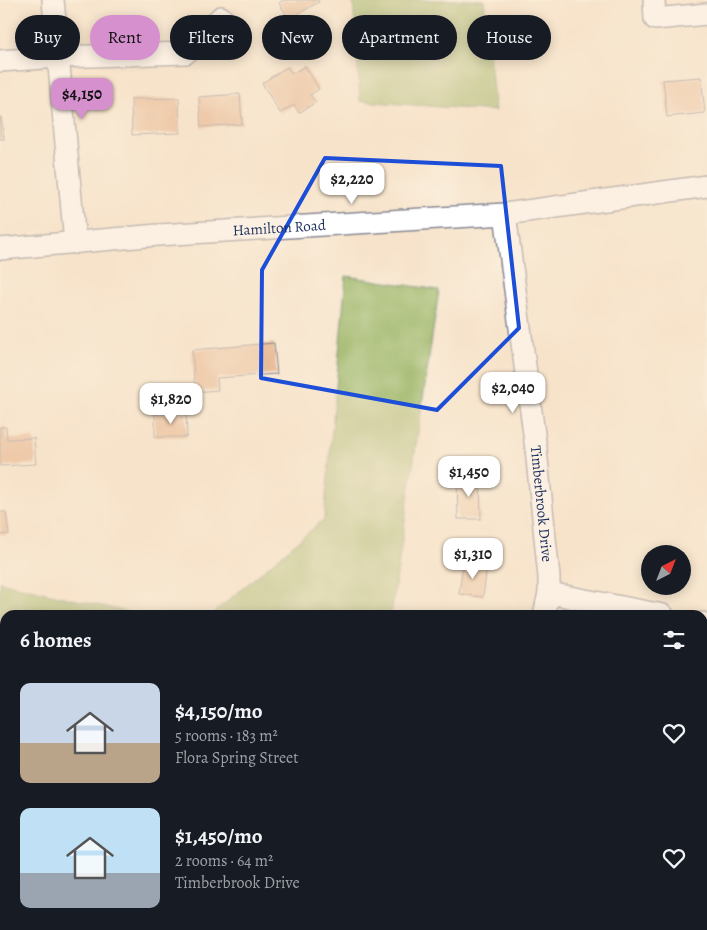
<!DOCTYPE html>
<html lang="en">
<head>
<meta charset="utf-8">
<style>
  :root { --surface:#171b24; --page:#242831; --text:#f1f3f6; --muted:#9ea1a6; --accent:#d690ce }
  body { margin:0; font-family:Alegreya,serif; background:var(--page); color:var(--text); height:100vh; display:flex; flex-direction:column; font-size:19px; white-space:nowrap }
  * { box-sizing:border-box; margin:0 }
  p { font-size:16px; color:var(--muted) }
  .icon { flex:none; width:28px; height:28px; fill:none; stroke:currentColor; stroke-width:2; stroke-linecap:round; stroke-linejoin:round }
  .map { position:relative; flex:1; overflow:hidden }
  .details { position:absolute; left:0px; top:610px; width:708px; height:320px; display:flex; flex-direction:column; background:var(--surface); border-radius:15px 15px 0 0; box-shadow:0 2px 12px #0003 }
  .details>* { flex:none }
  .top-card { position:absolute; left:15px; top:15px; width:678px; height:45px; display:flex; gap:10px }
  .needle { width:32px; rotate:42deg }
  .tools { position:absolute; left:641px; top:545px; display:grid; gap:10px }
  .tools a { display:grid; place-items:center; width:50px; height:50px; border-radius:50%; background:var(--surface); box-shadow:0 2px 12px #0003; font-size:25px }
  .price { position:absolute; translate:-50% -42px; padding:0 11px; border-radius:10px; background:#fff; color:#222; font-size:16px; line-height:32px; filter:drop-shadow(0 1px 2px #0008) }
  .price::after { content:''; position:absolute; left:50%; top:30px; width:15px; height:11px; margin-left:-8px; background:inherit; clip-path:polygon(0 0,100% 0,50% 100%) }
  .price.selected { background:var(--accent); color:#111 }
  ul { padding:0; list-style:none }
  li { display:flex; align-items:center; gap:15px; height:125px; padding:0 20px }
  li span { display:grid; place-items:center; flex:none; width:140px; height:100px; border-radius:10px; color:#555 }
  li>.icon { margin-inline-start:auto }
  span .icon { width:60px; height:60px; fill:#fffc; stroke-width:1 }
  li b { font-size:21px }
  h2 { display:flex; justify-content:space-between; align-items:center; height:60px; padding:0 20px; font-size:21px }
  .pill { padding:0 18px; border-radius:22px; background:var(--surface); box-shadow:0 2px 12px #0003; font-size:18px; line-height:45px }
  .pill.selected { background:var(--accent); color:#111 }
  .map>svg:first-child { display:block }
</style>
</head>
<body>
<div class="map">
<svg width="707" height="930" viewBox="0 0 707 930">
  <rect width="100%" height="100%" fill="#fcf5e5"/>
  <filter id="ink" filterUnits="userSpaceOnUse"><feTurbulence type="fractalNoise" baseFrequency=".02" numOctaves="2"/><feDisplacementMap in="SourceGraphic" scale="10" xChannelSelector="R" yChannelSelector="G"/><feConvolveMatrix kernelMatrix="1 2 1 2 8 2 1 2 1" color-interpolation-filters="sRGB"/></filter>
  <filter id="wash" filterUnits="userSpaceOnUse"><feTurbulence type="fractalNoise" baseFrequency=".0096" numOctaves="4" result="noise"/><feDisplacementMap in="SourceGraphic" scale="20" xChannelSelector="R" yChannelSelector="G"/><feGaussianBlur stdDeviation="1.12" result="paint"/><feColorMatrix in="noise" values="0 0 0 0 0 0 0 0 0 0 0 0 0 0 0 0 0 1.4 0 .05"/><feComposite in="paint" operator="in"/></filter>
  <g filter="url(#wash)">
    <rect width="100%" height="100%" fill="#f7e3cb"/>
    <!-- forest -->
    <g fill="#9cb667" stroke="#5c7262">
      <polygon points="353,0 484,0 495,111 360,101"/>
      <polygon points="346,276 439,290 391,615 211,615 324,519"/>
      <polygon points="0,582 140,615 5,615 5,693 0,690"/>
      <polygon points="158,925 345,925 344,930 157,930"/>
    </g>
    <g id="blocks">
      <!-- building -->
      <g fill="#e2aa82">
        <polygon points="283,0 318,0 319,2 289,19 279,3"/>
        <polygon points="305,66 319,89 310,95 316,102 299,113 294,105 280,113 262,83 287,67 292,74"/>
        <polygon points="701,77 705,113 667,117 663,80"/>
        <polygon points="240,94 242,124 201,127 199,97"/>
        <polygon points="179,98 180,133 132,135 131,99"/>
        <polygon points="0,117 1,117 4,139 0,139"/>
        <polygon points="274,343 277,374 217,378 218,390 195,392 192,350"/>
        <polygon points="186,413 187,437 155,437 155,414"/>
        <polygon points="0,427 6,427 7,439 34,438 36,464 0,466"/>
        <polygon points="457,477 480,477 481,519 458,519"/>
        <polygon points="0,512 6,512 9,534 0,535"/>
        <polygon points="463,563 487,566 483,597 459,594"/>
        <polygon points="5,732 5,769 0,763 0,736"/>
      </g>
    </g>
  </g>
  <g filter="url(#ink)">
    <use href="#blocks" fill-opacity="0" stroke="#898994" stroke-width="1"/>
    <g fill="none" stroke-linecap="round" stroke-linejoin="round">
      <defs>
        <g id="minor">
          <polyline points="53,0 75,243"/>
          <polyline points="654,0 655,19 707,14"/>
          <polyline points="0,61 58,57 186,53 221,17"/>
          <path id="s1" d="M505,214L536,449L549,577V593L544,615"/>
          <path id="s2" d="M0,249L158,235L505,214L707,186"/>
          <polyline points="549,593 663,615"/>
          <polyline points="702,623 707,624"/>
          <polyline points="476,930 477,925"/>
        </g>
      </defs>
      <!-- minor casing -->
      <use href="#minor" stroke="#898994" stroke-width="24"/>
      <!-- minor -->
      <use href="#minor" stroke="#fff" stroke-width="21"/>
    </g>
  </g>
  <!-- marked area -->
  <path d="M0 0H707V930H0ZM325,158L501,166L519,328L437,410L261,378L262,270Z" fill="#f7e3cb" fill-opacity=".55" fill-rule="evenodd"/>
  <path fill="none" stroke="#1d4ed8" stroke-width="4" stroke-linejoin="round" d="M325,158L501,166L519,328L437,410L261,378L262,270Z"/>
  <g text-anchor="middle" stroke-width="5" stroke-linejoin="round" paint-order="stroke">
    <!-- street labels -->
    <g font-size="15" fill="#1b2f5e" stroke="#fcf5e5">
      <text dy="5" stroke="none"><textPath href="#s2" startOffset="280">Hamilton Road</textPath></text>
      <text dy="5" stroke="none"><textPath href="#s1" startOffset="292">Timberbrook Drive</textPath></text>
    </g>
  </g>
</svg>
<div class="tools">
<a><svg class="needle" viewBox="-14 -14 28 28"><path d="M0-13l5 13h-10z" fill="#e53935"/><path d="M0 13l5-13h-10z" fill="#9ea1a6"/></svg></a>
</div>
<b class="price selected" style="left:82px;top:120px">$4,150</b>
<b class="price" style="left:352px;top:205px">$2,220</b>
<b class="price" style="left:513px;top:414px">$2,040</b>
<b class="price" style="left:171px;top:425px">$1,820</b>
<b class="price" style="left:469px;top:498px">$1,450</b>
<b class="price" style="left:473px;top:580px">$1,310</b>
<div class="top-card">
<a class="pill">Buy</a>
<a class="pill selected">Rent</a>
<a class="pill">Filters</a>
<a class="pill">New</a>
<a class="pill">Apartment</a>
<a class="pill">House</a>
</div>
<section class="details">
<h2>6 homes<svg class="icon" aria-label="filters" viewBox="0 0 24 24"><path d="M4 7h16M4 17h16"/><circle cx="9" cy="7" r="2"/><circle cx="15" cy="17" r="2"/></svg></h2>
<ul>
<li><span style="background:linear-gradient(#c9d6e8 60%,#b9a48a 0)"><svg class="icon" aria-label="home" viewBox="0 0 24 24"><path d="M3 11l9-7 9 7M6 9v11h12V9"/></svg></span><div><b>$4,150/mo</b><p>5 rooms · 183 m²</p><p>Flora Spring Street</p></div><svg class="icon" aria-label="heart" viewBox="0 0 24 24"><path d="M12 20l-8-8c-3-5 5-10 8-4 3-6 11-1 8 4z"/></svg></li>
<li><span style="background:linear-gradient(#bfe0f5 65%,#9aa5b1 0)"><svg class="icon" aria-label="home" viewBox="0 0 24 24"><path d="M3 11l9-7 9 7M6 9v11h12V9"/></svg></span><div><b>$1,450/mo</b><p>2 rooms · 64 m²</p><p>Timberbrook Drive</p></div><svg class="icon" aria-label="heart" viewBox="0 0 24 24"><path d="M12 20l-8-8c-3-5 5-10 8-4 3-6 11-1 8 4z"/></svg></li>
</ul>
</section>
</div>
</body>
</html>
